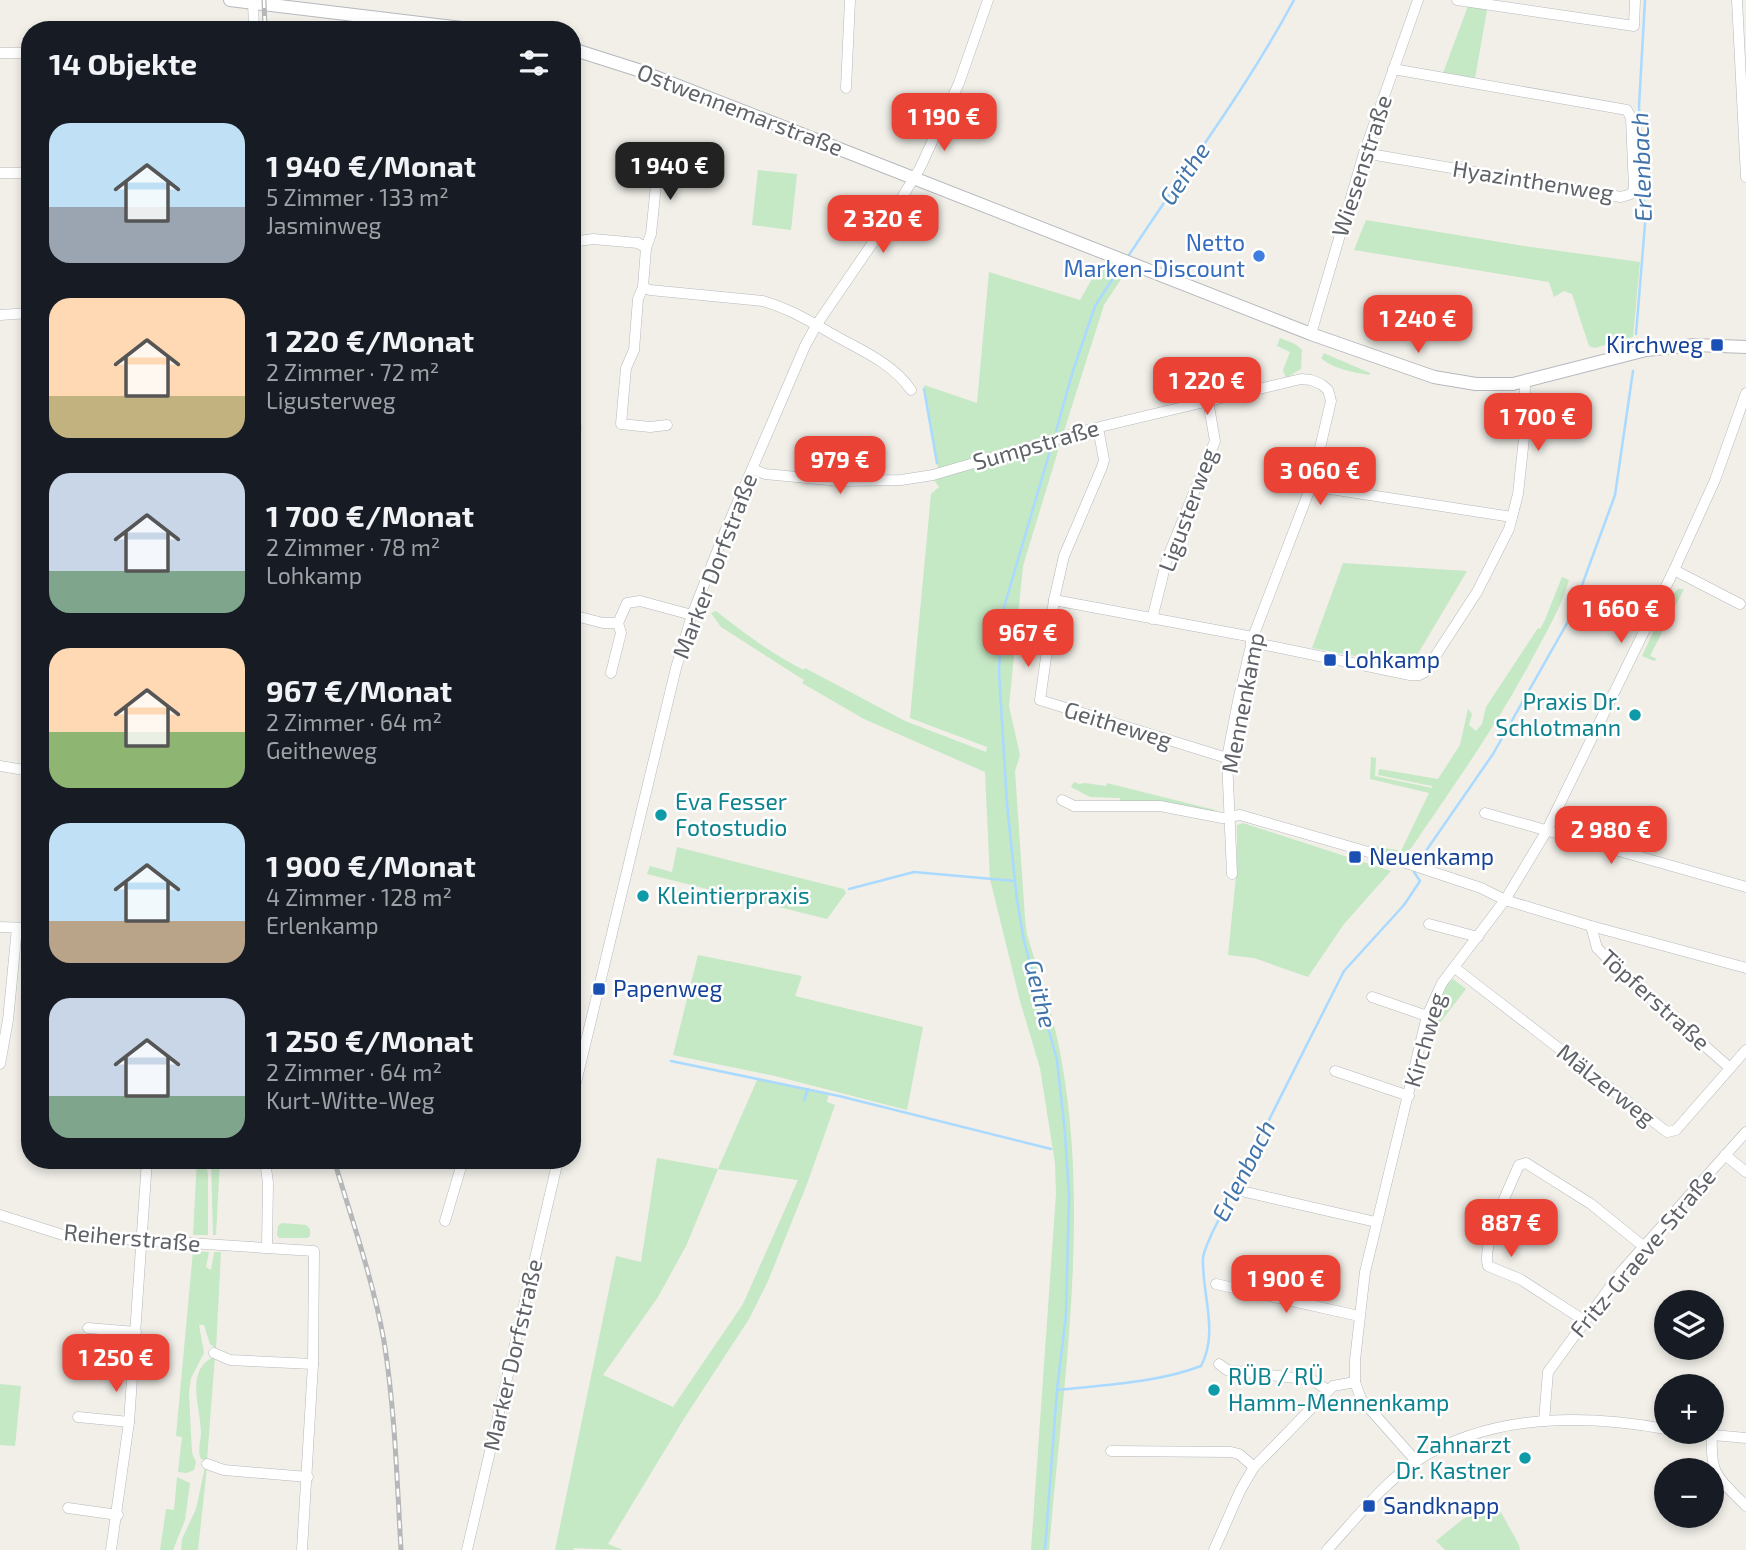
<!DOCTYPE html>
<html lang="de">
<head>
<meta charset="utf-8">
<style>
  :root { --surface:#171b24; --page:#20242c; --text:#f1f3f6; --muted:#9ea1a6; --accent:#ea4335 }
  body { margin:0; font-family:"Exo 2",sans-serif; background:var(--page); color:var(--text); height:100vh; display:flex; flex-direction:column; font-size:26px; white-space:nowrap }
  * { box-sizing:border-box; margin:0 }
  p { font-size:23px; color:var(--muted) }
  .icon { flex:none; width:38px; height:38px; fill:none; stroke:currentColor; stroke-width:2; stroke-linecap:round; stroke-linejoin:round }
  .map { position:relative; flex:1; overflow:hidden }
  .drawer { position:absolute; left:21px; top:21px; width:560px; height:1148px; display:flex; flex-direction:column; background:var(--surface); border-radius:28px; box-shadow:0 4px 10px #0003 }
  .drawer>* { flex:none }
  .controls { position:absolute; left:1654px; top:1290px; display:grid; gap:14px }
  .controls a { display:grid; place-items:center; width:70px; height:70px; border-radius:50%; background:var(--surface); box-shadow:0 4px 10px #0003; font-size:35px }
  .price { position:absolute; translate:-50% -60px; padding:0 16px; border-radius:14px; background:var(--accent); color:#fff; font-size:23px; line-height:46px; filter:drop-shadow(0 2px 4px #0008) }
  .price::after { content:''; position:absolute; left:50%; top:42px; width:21px; height:16px; margin-left:-10px; background:inherit; clip-path:polygon(0 0,100% 0,50% 100%) }
  .price.on { background:#222; color:#fff }
  ul { padding:0; list-style:none }
  li { display:flex; align-items:center; gap:21px; height:175px; padding:0 28px }
  li span { display:grid; place-items:center; flex:none; width:196px; height:140px; border-radius:21px; color:#555 }
  li>.icon { margin-inline-start:auto }
  span .icon { width:84px; height:84px; fill:#fffc; stroke-width:1 }
  li b { font-size:30px }
  h2 { display:flex; justify-content:space-between; align-items:center; height:84px; padding:0 28px; font-size:30px }
  .map>svg:first-child { display:block }
</style>
</head>
<body>
<div class="map">
<svg width="1746" height="1550" viewBox="0 0 1746 1550">
  <rect width="100%" height="100%" fill="#f1efe8"/>
  <!-- green -->
  <g fill="#c5e8c5" fill-rule="evenodd">
    <polygon points="1468,6 1487,10 1475,78 1443,73"/>
    <polygon points="758,170 797,174 791,230 752,225"/>
    <polygon points="1366,220 1524,246 1640,262 1633,337 1595,348 1589,346 1572,294 1564,291 1554,297 1549,282 1354,250"/>
    <polygon points="1100,265 1125,273 1104,305 1064,431 938,469 924,385 977,403 989,272 1080,300"/>
    <polygon points="1280,338 1295,344 1302,350 1301,369 1286,378 1283,370 1290,352 1277,346"/>
    <path d="M1324,353L1326,354L1370,373L1369,375C1353,372 1333,369 1321,358Z"/>
    <polygon points="572,424 582,425 578,470 572,469"/>
    <path d="M1061,441L1023,566L1009,706L1020,755L1015,771L1025,919L1027,935C1040,977 1055,1020 1062,1063C1090,1222 1062,1391 1049,1550H1031L1056,1194L1055,1163L1040,1068L1020,1001L990,879L985,772L864,719L802,683L804,680L799,677L721,627L711,613L716,611C744,633 773,655 804,670L805,668L905,721L986,752L987,747L910,718L931,494L939,487L934,480Z"/>
    <polygon points="1343,563 1467,571 1416,657 1411,664 1404,665 1312,648"/>
    <path d="M1562,577L1569,580C1561,608 1547,631 1533,657C1498,724 1454,785 1412,847L1401,858L1372,852L1375,846L1401,851L1429,793L1370,779L1371,757L1376,758L1375,776L1432,788V786L1378,775L1379,769L1438,779L1460,745L1468,709L1472,714L1469,725L1476,731L1482,724L1486,707L1538,628L1540,629L1544,622Z"/>
    <polygon points="1678,589 1684,589 1650,656 1657,659 1654,661 1642,656 1664,609 1667,610 1670,597"/>
    <polygon points="1074,782 1079,784 1085,783 1106,786 1107,783 1215,810 1215,814 1120,803 1120,798 1090,797 1071,787"/>
    <polygon points="1243,823 1391,871 1344,924 1308,977 1254,958 1228,955 1237,867 1237,825"/>
    <polygon points="677,847 844,889 846,893 827,919 647,874 650,866 672,872"/>
    <polygon points="698,955 802,976 795,996 923,1027 907,1110 775,1076 673,1055"/>
    <polygon points="1453,979 1466,989 1425,1042 1433,1014 1431,1012 1447,984"/>
    <path d="M758,1078L829,1093L827,1102L835,1105L807,1184L768,1281L749,1319L685,1417L608,1544L623,1550L574,1548L573,1550H555L616,1256L641,1262L657,1158L718,1169ZM718,1169L798,1180L743,1304L673,1407L603,1375L658,1297L686,1246Z"/>
    <polygon points="197,1160 205,1160 208,1174 208,1235 193,1235"/>
    <polygon points="211,1160 220,1160 216,1235 213,1235"/>
    <polygon points="282,1223 306,1225 310,1229 310,1236 307,1238 279,1238 277,1235 278,1226"/>
    <polygon points="193,1251 209,1252 206,1267 211,1270 214,1252 221,1252 216,1349 210,1344 204,1325 199,1325 204,1353 191,1378 189,1393 192,1453 196,1462 194,1470 187,1473 178,1472 182,1437 176,1436"/>
    <path d="M215,1356L207,1460L201,1459C197,1450 201,1442 201,1432C201,1407 184,1370 215,1356Z"/>
    <polygon points="0,1384 21,1386 15,1446 0,1445"/>
    <polygon points="205,1467 207,1467 198,1550 181,1550 182,1539 196,1509"/>
    <polygon points="177,1477 190,1483 185,1520 173,1550 160,1550 166,1509 174,1510"/>
    <polygon points="1497,1505 1519,1545 1520,1550 1445,1550 1436,1541 1463,1519"/>
  </g>
  <g fill="none" stroke-linecap="round" stroke-linejoin="round">
    <!-- stream -->
    <g stroke="#aadaff" stroke-width="2.5">
      <path d="M1127,258C1183,172 1246,90 1294,0"/>
      <polyline points="1636,334 1645,224 1639,106 1645,0"/>
      <polyline points="924,389 937,463"/>
      <polyline points="1056,431 1073,371 1095,306 1123,263"/>
      <polyline points="1419,861 1493,754 1570,618 1615,495 1633,371"/>
      <polyline points="849,889 914,872 1015,881"/>
      <polyline points="671,1061 839,1096 1051,1149"/>
      <polyline points="804,1100 808,1089"/>
      <path d="M1057,1390C1104,1385 1156,1383 1201,1366C1219,1332 1202,1295 1203,1259C1203,1251 1209,1241 1212,1233L1344,971L1404,905L1420,881L1414,872"/>
      <polyline points="1045,1550 1057,1390 1066,1315 1069,1195 1065,1133 1057,1060 1024,941 1017,900 1007,804 999,672 1002,614 1052,444"/>
    </g>
    <defs>
      <g id="minor">
        <polyline points="253,0 254,30"/>
        <polyline points="1457,0 1634,26 1635,0"/>
        <polyline points="1737,0 1746,177"/>
        <polyline points="0,53 30,53"/>
        <polyline points="846,88 850,0"/>
        <polyline points="1364,153 1621,197 1631,194 1634,189 1631,118 1627,110 1393,69"/>
        <polyline points="0,173 30,173"/>
        <path d="M572,242L593,239L638,243L646,248L643,287L650,290L763,301C787,308 806,319 827,331C857,349 891,361 911,390"/>
        <polyline points="646,248 651,234 657,175 649,169"/>
        <polyline points="643,287 638,299 634,350 626,368 621,424 650,427 667,425"/>
        <polyline points="0,315 30,313"/>
        <polyline points="1311,334 1364,153 1418,0"/>
        <polyline points="1098,428 1104,460 1102,467 1064,556 1054,600 1040,700 1227,758"/>
        <polyline points="753,469 765,474 839,481 901,480 933,475 1087,430 1301,379 1311,380 1321,384 1328,390 1331,401 1311,486 1253,637 1238,701 1227,758 1232,874"/>
        <polyline points="1311,486 1512,517"/>
        <polyline points="1674,570 1740,604"/>
        <polyline points="1054,600 1253,637"/>
        <polyline points="572,615 603,623 618,623 627,603 640,601 692,615"/>
        <polyline points="1152,619 1167,559 1215,441 1208,401"/>
        <polyline points="1251,642 1410,675 1419,675 1425,672 1477,592 1509,529 1518,494 1524,438 1525,382"/>
        <polyline points="611,673 621,633 618,623"/>
        <polyline points="0,766 30,771"/>
        <polyline points="1062,800 1074,806 1160,806 1222,818 1240,815 1403,862 1481,888 1505,900 1591,926 1746,968"/>
        <polyline points="1485,813 1746,887"/>
        <polyline points="1429,924 1478,937"/>
        <polyline points="1591,926 1597,948 1623,974 1730,1068"/>
        <polyline points="0,927 30,928"/>
        <polyline points="1455,968 1667,1132 1676,1130 1746,1050"/>
        <polyline points="1372,997 1427,1016"/>
        <polyline points="572,1049 583,1052"/>
        <polyline points="0,1064 8,1020 17,928"/>
        <polyline points="1335,1071 1409,1096"/>
        <polyline points="572,1099 676,668 692,615 724,534 805,346 817,324 887,222 920,168 959,83 988,0"/>
        <polyline points="1725,1155 1746,1172"/>
        <polyline points="265,1160 268,1183 267,1247"/>
        <polyline points="1237,1190 1376,1222"/>
        <polyline points="0,1215 63,1235 314,1251 313,1364 302,1550"/>
        <polyline points="445,1221 463,1160"/>
        <polyline points="1216,1284 1359,1316"/>
        <path d="M1585,1321L1520,1279L1488,1266C1481,1245 1510,1186 1519,1165L1526,1163L1591,1204L1643,1246"/>
        <polyline points="88,1328 136,1332"/>
        <polyline points="214,1353 230,1360 313,1364"/>
        <polyline points="1219,1364 1227,1370 1312,1380 1328,1390"/>
        <polyline points="78,1417 129,1422"/>
        <polyline points="1544,1421 1548,1372 1621,1272 1746,1132"/>
        <polyline points="1680,1432 1746,1438"/>
        <path d="M1712,1436C1710,1477 1719,1478 1746,1506"/>
        <polyline points="1111,1451 1231,1452 1239,1454 1254,1467"/>
        <polyline points="1416,1461 1361,1399 1355,1382 1355,1360 1365,1272 1427,1016 1442,983 1505,900 1546,832 1674,570 1715,480 1746,393"/>
        <polyline points="207,1464 224,1470 308,1477"/>
        <polyline points="68,1508 118,1515"/>
        <polyline points="111,1550 129,1422 147,1160"/>
        <polyline points="467,1550 558,1160"/>
        <polyline points="1214,1550 1240,1491 1254,1467 1333,1386 1355,1382"/>
        <path d="M1327,1550C1354,1521 1385,1481 1418,1460C1491,1414 1584,1414 1666,1429"/>
      </g>
      <g id="tertiary">
        <polyline points="230,0 478,30"/>
        <polyline points="572,49 638,70 1311,334 1434,377 1476,384 1513,384 1646,350 1695,345 1746,347"/>
      </g>
    </defs>
    <!-- minor casing -->
    <use href="#minor" stroke="#b5b8bc" stroke-width="11"/>
    <!-- tertiary casing -->
    <use href="#tertiary" stroke="#b5b8bc" stroke-width="14"/>
    <!-- minor -->
    <use href="#minor" stroke="#fff" stroke-width="10"/>
    <!-- tertiary -->
    <use href="#tertiary" stroke="#fff" stroke-width="12"/>
    <defs>
      <g id="rail">
        <polyline points="264,0 265,30"/>
        <path d="M334,1160C352,1220 373,1280 384,1341C395,1410 397,1481 401,1550"/>
      </g>
    </defs>
    <!-- rail casing -->
    <use href="#rail" stroke="#b6b7b8" stroke-width="5"/>
    <!-- rail -->
    <use href="#rail" stroke="#fff" stroke-width="2.5" stroke-dasharray="8" stroke-linecap="butt"/>
  </g>
  <!-- markers -->
  <circle fill="#3f7fe0" stroke="#fff" stroke-width="2.5" cx="1259" cy="256" r="7"/>
  <g fill="#1a4fb4" stroke="#fff" stroke-width="2.5">
    <rect x="1710" y="338" width="14" height="14" rx="3.5"/>
    <rect x="1323" y="653" width="14" height="14" rx="3.5"/>
    <rect x="1348" y="850" width="14" height="14" rx="3.5"/>
    <rect x="592" y="982" width="14" height="14" rx="3.5"/>
    <rect x="1362" y="1499" width="14" height="14" rx="3.5"/>
  </g>
  <g fill="#0f9aa8" stroke="#fff" stroke-width="2.5">
    <circle cx="1635" cy="715" r="7"/>
    <circle cx="661" cy="815" r="7"/>
    <circle cx="643" cy="896" r="7"/>
    <circle cx="1214" cy="1390" r="7"/>
    <circle cx="1525" cy="1458" r="7"/>
  </g>
  <g text-anchor="middle" stroke-width="5" stroke-linejoin="round" paint-order="stroke">
    <!-- street labels -->
    <g font-size="23" fill="#5f6368" stroke="#fff">
      <text transform="translate(740 110) rotate(21)" y="8">Ostwennemarstraße</text>
      <text transform="translate(1362 166) rotate(-72)" y="8">Wiesenstraße</text>
      <text transform="translate(1533 181) rotate(9)" y="8">Hyazinthenweg</text>
      <text transform="translate(1036 445) rotate(-16)" y="8">Sumpstraße</text>
      <text transform="translate(1188 510) rotate(-70)" y="8">Ligusterweg</text>
      <text transform="translate(715 566) rotate(-69)" y="8">Marker Dorfstraße</text>
      <text transform="translate(1243 703) rotate(-79)" y="8">Mennenkamp</text>
      <text transform="translate(1118 725) rotate(17)" y="8">Geitheweg</text>
      <text transform="translate(1655 1000) rotate(42)" y="8">Töpferstraße</text>
      <text transform="translate(1425 1040) rotate(-74)" y="8">Kirchweg</text>
      <text transform="translate(1606 1085) rotate(38)" y="8">Mälzerweg</text>
      <text transform="translate(132 1238) rotate(5)" y="8">Reiherstraße</text>
      <text transform="translate(1643 1253) rotate(-50)" y="8">Fritz-Graeve-Straße</text>
      <text transform="translate(513 1355) rotate(-77)" y="8">Marker Dorfstraße</text>
    </g>
    <!-- shop labels -->
    <g font-size="23" fill="#366cbe" stroke="#fff" text-anchor="end">
      <text x="1245" y="251">Netto<tspan x="1245" dy="26">Marken-Discount</tspan></text>
    </g>
    <!-- transit labels -->
    <g font-size="23" fill="#164399" stroke="#fff" text-anchor="start">
      <text x="1703" y="353" text-anchor="end">Kirchweg</text>
      <text x="1344" y="668">Lohkamp</text>
      <text x="1369" y="865">Neuenkamp</text>
      <text x="613" y="997">Papenweg</text>
      <text x="1383" y="1514">Sandknapp</text>
    </g>
    <!-- culture labels -->
    <g font-size="23" fill="#0d838f" stroke="#fff" text-anchor="start">
      <text x="1621" y="710" text-anchor="end">Praxis Dr.<tspan x="1621" dy="26">Schlotmann</tspan></text>
      <text x="675" y="810">Eva Fesser<tspan x="675" dy="26">Fotostudio</tspan></text>
      <text x="657" y="904">Kleintierpraxis</text>
      <text x="1228" y="1385">RÜB / RÜ<tspan x="1228" dy="26">Hamm-Mennenkamp</tspan></text>
      <text x="1511" y="1453" text-anchor="end">Zahnarzt<tspan x="1511" dy="26">Dr. Kastner</tspan></text>
    </g>
    <!-- water labels -->
    <g font-size="24" font-style="italic" fill="#4174aa" stroke="#fff">
      <text transform="translate(1642 167) rotate(-92)" y="8">Erlenbach</text>
      <text transform="translate(1185 174) rotate(-56)" y="8">Geithe</text>
      <text transform="translate(1040 994) rotate(76)" y="8">Geithe</text>
      <text transform="translate(1244 1171) rotate(-63)" y="8">Erlenbach</text>
    </g>
  </g>
</svg>
<div class="controls">
<a><svg class="icon" aria-label="layers" viewBox="0 0 24 24"><path d="M12 4l9 5-9 5-9-5zM3 14l9 5 9-5"/></svg></a>
<a>+</a>
<a>−</a>
</div>
<b class="price" style="left:944px;top:153px">1 190 €</b>
<b class="price on" style="left:670px;top:202px">1 940 €</b>
<b class="price" style="left:883px;top:255px">2 320 €</b>
<b class="price" style="left:1418px;top:355px">1 240 €</b>
<b class="price" style="left:1207px;top:417px">1 220 €</b>
<b class="price" style="left:1538px;top:453px">1 700 €</b>
<b class="price" style="left:840px;top:496px">979 €</b>
<b class="price" style="left:1320px;top:507px">3 060 €</b>
<b class="price" style="left:1621px;top:645px">1 660 €</b>
<b class="price" style="left:1028px;top:669px">967 €</b>
<b class="price" style="left:1611px;top:866px">2 980 €</b>
<b class="price" style="left:1511px;top:1259px">887 €</b>
<b class="price" style="left:1286px;top:1315px">1 900 €</b>
<b class="price" style="left:116px;top:1394px">1 250 €</b>
<section class="drawer">
<h2>14 Objekte<svg class="icon" aria-label="filters" viewBox="0 0 24 24"><path d="M4 7h16M4 17h16"/><circle cx="9" cy="7" r="2"/><circle cx="15" cy="17" r="2"/></svg></h2>
<ul>
<li><span style="background:linear-gradient(#bfe0f5 60%,#9aa5b1 0)"><svg class="icon" aria-label="home" viewBox="0 0 24 24"><path d="M3 11l9-7 9 7M6 9v11h12V9"/></svg></span><div><b>1 940 €/Monat</b><p>5 Zimmer · 133 m²</p><p>Jasminweg</p></div></li>
<li><span style="background:linear-gradient(#ffd9b3 70%,#c2b280 0)"><svg class="icon" aria-label="home" viewBox="0 0 24 24"><path d="M3 11l9-7 9 7M6 9v11h12V9"/></svg></span><div><b>1 220 €/Monat</b><p>2 Zimmer · 72 m²</p><p>Ligusterweg</p></div></li>
<li><span style="background:linear-gradient(#c9d6e8 70%,#7fa58c 0)"><svg class="icon" aria-label="home" viewBox="0 0 24 24"><path d="M3 11l9-7 9 7M6 9v11h12V9"/></svg></span><div><b>1 700 €/Monat</b><p>2 Zimmer · 78 m²</p><p>Lohkamp</p></div></li>
<li><span style="background:linear-gradient(#ffd9b3 60%,#8fb573 0)"><svg class="icon" aria-label="home" viewBox="0 0 24 24"><path d="M3 11l9-7 9 7M6 9v11h12V9"/></svg></span><div><b>967 €/Monat</b><p>2 Zimmer · 64 m²</p><p>Geitheweg</p></div></li>
<li><span style="background:linear-gradient(#bfe0f5 70%,#b9a48a 0)"><svg class="icon" aria-label="home" viewBox="0 0 24 24"><path d="M3 11l9-7 9 7M6 9v11h12V9"/></svg></span><div><b>1 900 €/Monat</b><p>4 Zimmer · 128 m²</p><p>Erlenkamp</p></div></li>
<li><span style="background:linear-gradient(#c9d6e8 70%,#7fa58c 0)"><svg class="icon" aria-label="home" viewBox="0 0 24 24"><path d="M3 11l9-7 9 7M6 9v11h12V9"/></svg></span><div><b>1 250 €/Monat</b><p>2 Zimmer · 64 m²</p><p>Kurt-Witte-Weg</p></div></li>
</ul>
</section>
</div>
</body>
</html>
